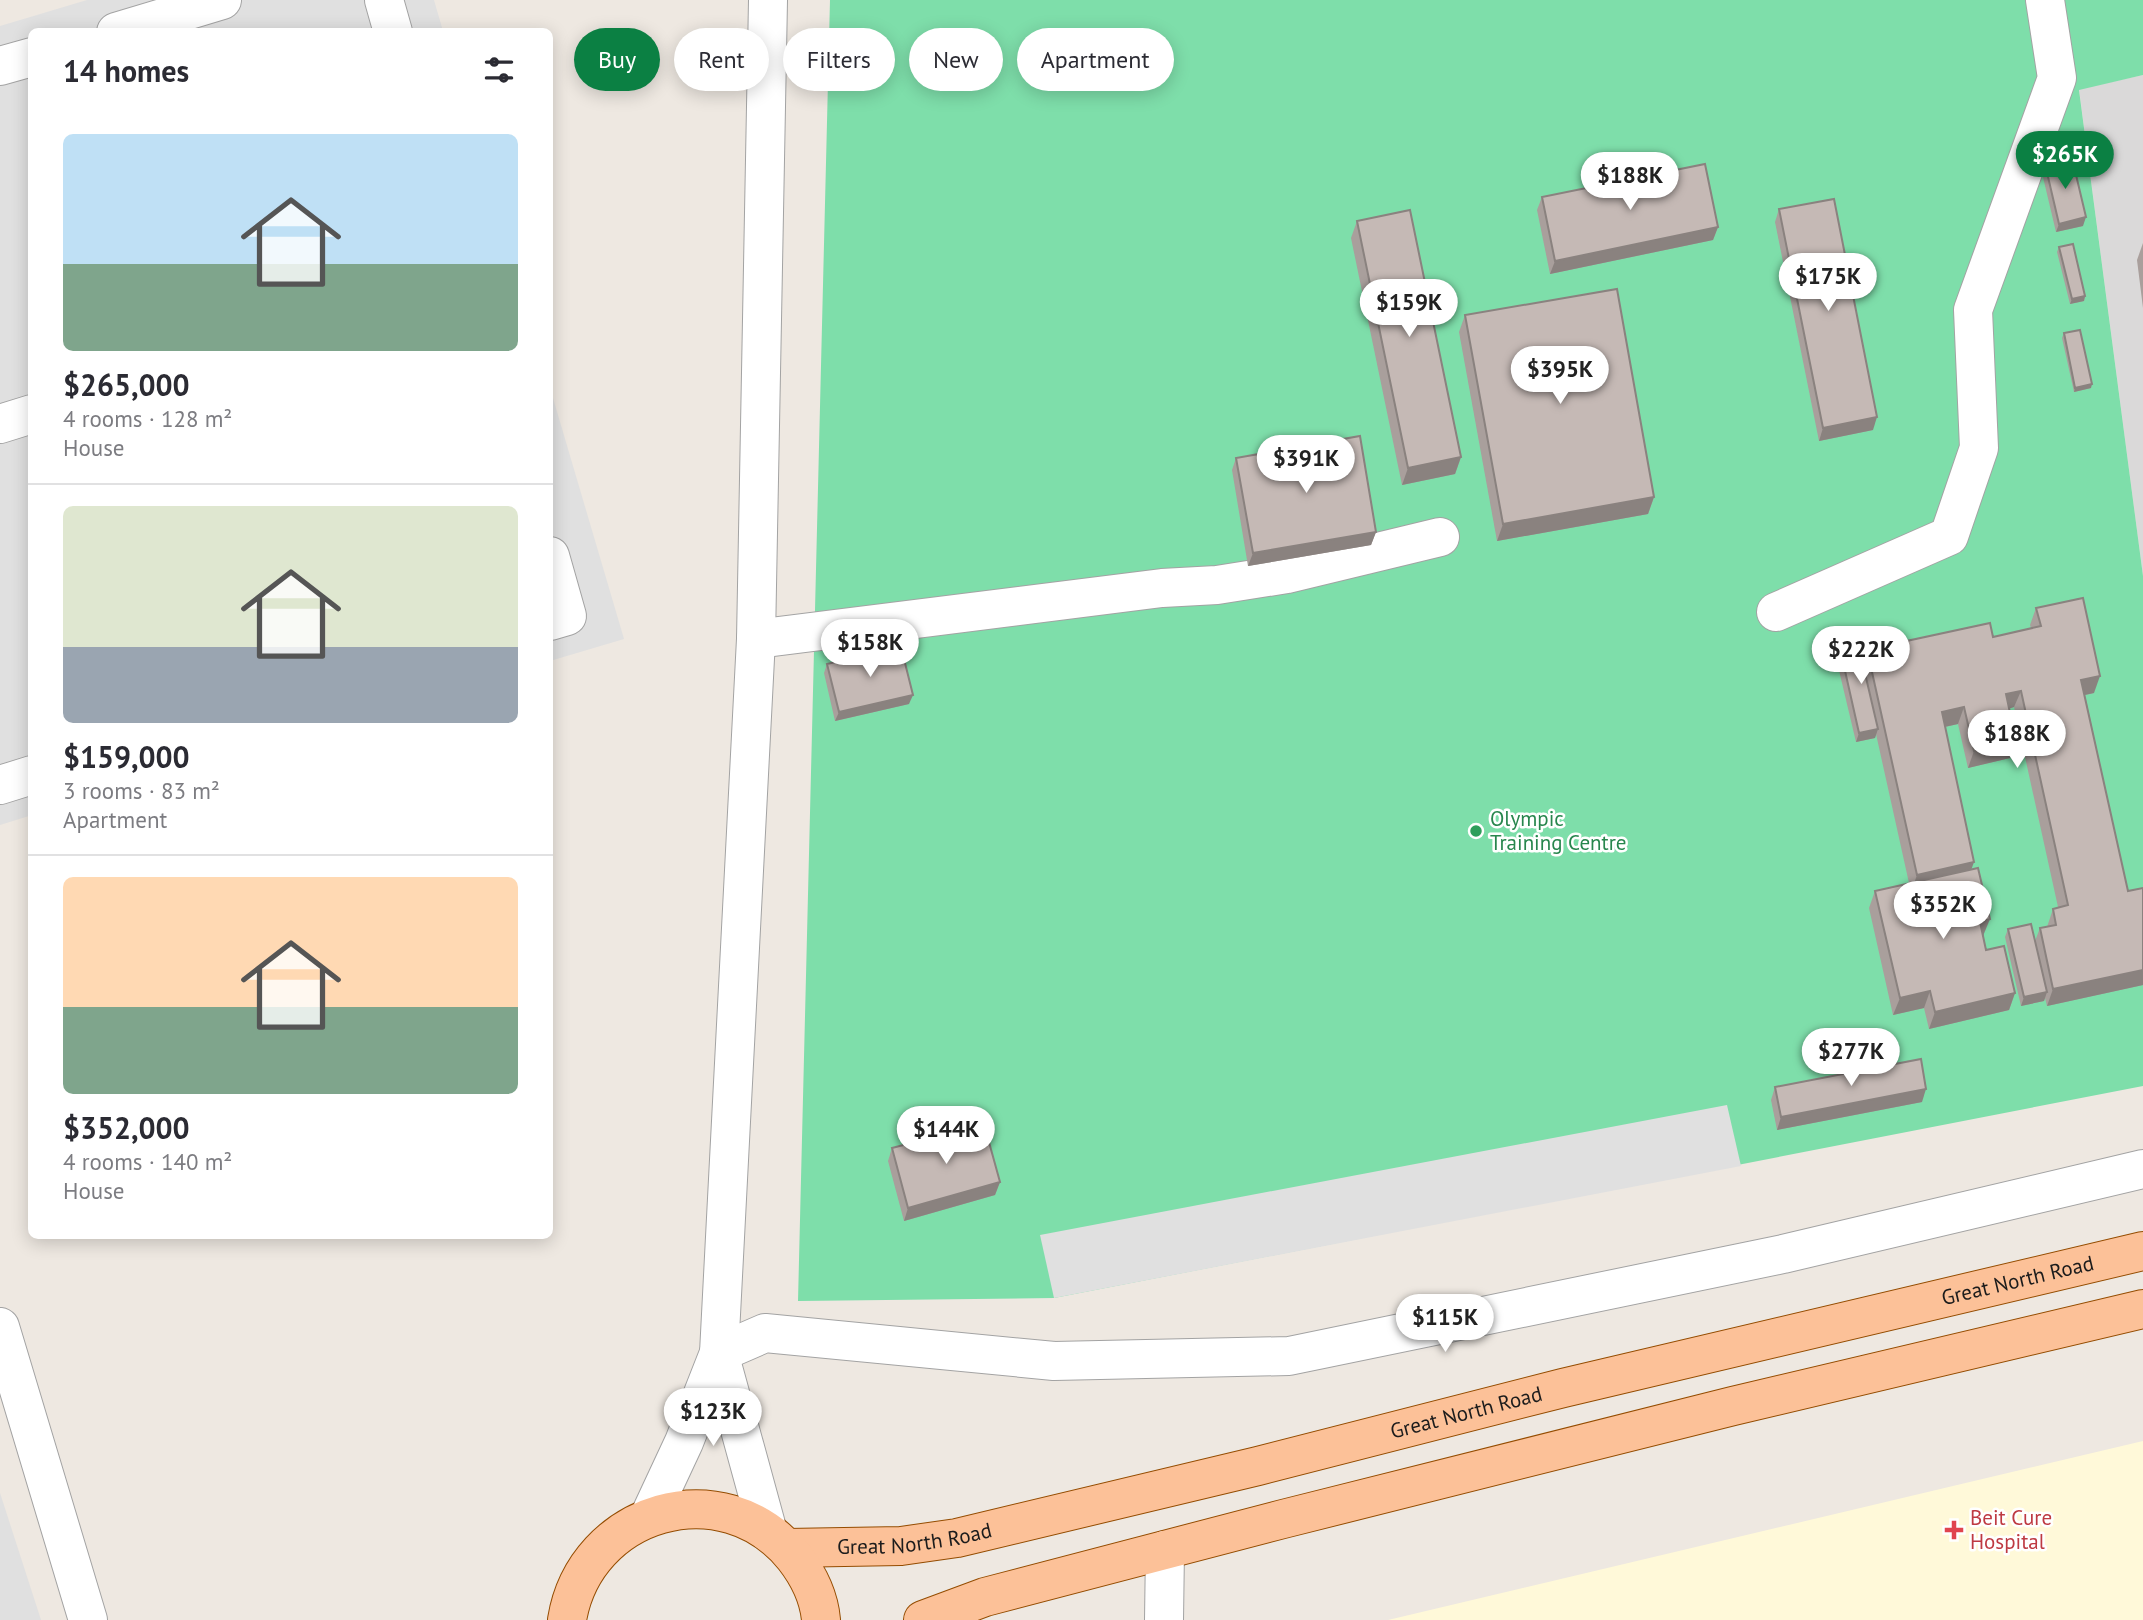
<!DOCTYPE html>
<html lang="en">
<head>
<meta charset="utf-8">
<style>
  :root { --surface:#fff; --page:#f2f2f3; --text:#2b2b33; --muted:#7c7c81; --line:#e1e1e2; --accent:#0b8043 }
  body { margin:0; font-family:"PT Sans",sans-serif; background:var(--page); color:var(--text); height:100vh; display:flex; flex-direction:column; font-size:26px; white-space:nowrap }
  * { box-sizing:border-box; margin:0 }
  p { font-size:23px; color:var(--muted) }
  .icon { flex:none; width:38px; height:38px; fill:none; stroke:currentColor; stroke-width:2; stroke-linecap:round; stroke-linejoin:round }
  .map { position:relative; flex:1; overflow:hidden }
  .details { position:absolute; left:28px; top:28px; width:525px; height:1211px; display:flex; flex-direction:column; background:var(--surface); border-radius:10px; box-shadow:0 4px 18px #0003 }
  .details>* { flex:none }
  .guide { position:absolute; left:574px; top:28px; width:665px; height:63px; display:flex; gap:14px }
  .price { position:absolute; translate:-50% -60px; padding:0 16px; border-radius:24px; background:#fff; color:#222; font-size:23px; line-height:46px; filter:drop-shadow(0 2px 4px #0008) }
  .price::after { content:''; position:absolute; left:50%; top:42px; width:21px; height:16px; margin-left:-10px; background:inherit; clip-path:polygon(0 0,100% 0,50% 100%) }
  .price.on { background:var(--accent); color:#fff }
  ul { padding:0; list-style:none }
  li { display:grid; align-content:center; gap:14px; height:371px; padding:0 35px }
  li+li { border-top:2px solid var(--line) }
  li span { display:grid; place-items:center; height:217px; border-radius:10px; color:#555 }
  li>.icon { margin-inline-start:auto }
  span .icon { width:126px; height:126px; fill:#fffc; stroke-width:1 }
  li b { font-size:30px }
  h2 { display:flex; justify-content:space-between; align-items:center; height:84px; padding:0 35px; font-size:30px }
  .chip { padding:0 24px; border-radius:32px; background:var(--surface); box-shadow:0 4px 18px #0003; font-size:24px; line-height:63px }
  .chip.on { background:var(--accent); color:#fff }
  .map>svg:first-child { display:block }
</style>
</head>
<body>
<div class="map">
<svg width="2143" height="1620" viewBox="0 0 2143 1620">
  <rect width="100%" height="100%" fill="#eee8e1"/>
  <!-- residential -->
  <polygon fill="#dad9d9" points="2143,75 2143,576 2079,89"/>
  <!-- education -->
  <polygon fill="#fff9d9" points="2143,1441 2143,1620 1388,1620"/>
  <!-- pitch -->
  <polygon fill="#7edeaa" points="830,0 2143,0 2143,75 2079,90 2143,576 2143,1086 1054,1298 798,1301"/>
  <!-- parking -->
  <g fill="#e0e0e0">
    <polygon points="87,0 434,0 443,31 32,32 32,815 0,825 0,26"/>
    <polygon points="550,388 624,639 550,661"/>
    <polygon points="1727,1105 1741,1166 1054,1298 1040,1235"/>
    <polygon points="0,1493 41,1620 0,1620"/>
  </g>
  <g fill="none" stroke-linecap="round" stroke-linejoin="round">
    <defs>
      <g id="minor">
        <polyline points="384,0 393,32"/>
        <polyline points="116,32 222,0"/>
        <polyline points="0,66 32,57"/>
        <polyline points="0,424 32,414"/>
        <polyline points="550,556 567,616 550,621"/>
        <polyline points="1776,612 1949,536 1979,448 1973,310 2057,78 2045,0"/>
        <polyline points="756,639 1162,588 1217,585 1287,574 1440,537"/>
        <polyline points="0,785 32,775"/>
        <polyline points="0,1327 88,1620"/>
        <polyline points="649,1517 684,1442 719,1353 765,1333 1054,1361 1289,1356 1783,1254 2143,1169"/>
        <polyline points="768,1532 719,1353 756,639 768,0"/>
        <polyline points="1164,1620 1165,1550"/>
      </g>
      <g id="major">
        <path id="s1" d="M787,1548L901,1546L957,1538L1258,1466L1563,1388L2143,1251"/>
        <path d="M567,1620C585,1510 723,1469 794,1557C808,1575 819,1597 821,1620"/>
        <polyline points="923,1620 985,1597 1283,1519 1733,1406 2143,1309"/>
      </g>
    </defs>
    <!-- minor casing -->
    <use href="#minor" stroke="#a3a3a3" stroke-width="40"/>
    <!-- major casing -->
    <use href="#major" stroke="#944c00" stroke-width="40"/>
    <!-- minor -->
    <use href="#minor" stroke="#fff" stroke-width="38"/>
    <!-- major -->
    <use href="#major" stroke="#fcc198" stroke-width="38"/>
  </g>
  <!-- wall -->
  <g fill="#a99f9c">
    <polygon points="2045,164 2083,226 2056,232 2042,173"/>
    <polygon points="1542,197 1718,227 1713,240 1550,274 1537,210"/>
    <polygon points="1779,209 1873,430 1819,441 1775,222"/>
    <polygon points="1357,221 1461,457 1455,474 1402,485 1351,238"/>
    <polygon points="2143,243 2143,308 2137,260"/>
    <polygon points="2059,247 2085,296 2084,301 2070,304 2057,252"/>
    <polygon points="1465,315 1654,497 1648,514 1497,541 1459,332"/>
    <polygon points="2064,333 2091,388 2074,392 2062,338"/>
    <polygon points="1236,458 1376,532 1371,545 1248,566 1232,470"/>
    <polygon points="2036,608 2094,693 2085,695 2128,891 2143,888 2143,985 2047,1006 2045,998 2044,1001 2021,1006 2005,937 2008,929 2035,941 2040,928 2047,927 2053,909 2058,907 2014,707 2009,709 2016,741 2010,758 1968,768 1958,724 1945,727 1986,950 2015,993 2009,1010 1929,1029 1924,1008 1893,1015 1869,908 1875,891 1909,883 1876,734 1875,738 1856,742 1837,662 1841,653 1876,657 1882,640 1897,643 1993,637 2031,628 2030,625"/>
    <polygon points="827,664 909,704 835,721 824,673"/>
    <polygon points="1775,1087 1922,1102 1777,1130 1771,1100"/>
    <polygon points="892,1148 1000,1182 995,1195 904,1221 888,1161"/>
  </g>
  <!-- shaded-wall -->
  <g fill="#8a827f">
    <polygon points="2086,217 2083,226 2056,232 2059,224"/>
    <polygon points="1718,227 1713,240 1550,274 1555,261"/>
    <polygon points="2085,296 2084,301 2070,304 2072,299"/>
    <polygon points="2092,384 2091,388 2074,392 2075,388"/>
    <polygon points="1877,417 1873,430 1819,441 1823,428"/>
    <polygon points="1461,457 1455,474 1402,485 1408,468"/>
    <polygon points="1654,497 1648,514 1497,541 1503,524"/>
    <polygon points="1376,532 1371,545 1248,566 1253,553"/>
    <polygon points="2100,676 2094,693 2075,697 2081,680"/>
    <polygon points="2021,691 2014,707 2000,711 2006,694"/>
    <polygon points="913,695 909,704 835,721 839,712"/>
    <polygon points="1964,707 1958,724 1935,729 1942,712"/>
    <polygon points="1878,729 1875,738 1856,742 1859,733"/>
    <polygon points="2016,741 2010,758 1968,768 1974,751"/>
    <polygon points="1974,862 1968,879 1911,892 1917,875"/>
    <polygon points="1990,919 1983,936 1980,922"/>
    <polygon points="2143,970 2143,985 2047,1006 2053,989"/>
    <polygon points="1930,991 1924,1008 1893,1015 1900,998"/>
    <polygon points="2047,992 2044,1001 2021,1006 2024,997"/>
    <polygon points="2015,993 2009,1010 1929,1029 1935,1012"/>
    <polygon points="1926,1089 1922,1102 1777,1130 1781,1117"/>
    <polygon points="1000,1182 995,1195 904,1221 908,1208"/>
  </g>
  <!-- building -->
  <g fill="#c5b9b5" stroke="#8a827f" stroke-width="2">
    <polygon points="2072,158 2086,217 2059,224 2045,164"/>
    <polygon points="1705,164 1718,227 1555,261 1542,197"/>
    <polygon points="1834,199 1877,417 1823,428 1779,209"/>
    <polygon points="1410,210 1461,457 1408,468 1357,221"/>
    <polygon points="2073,244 2085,296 2072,299 2059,247"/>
    <polygon points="1617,289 1654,497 1503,524 1465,315"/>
    <polygon points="2080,330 2092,384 2075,388 2064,333"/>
    <polygon points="1360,436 1376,532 1253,553 1236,458"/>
    <polygon points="2083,598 2100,676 2081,680 2128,891 2143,888 2143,970 2053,989 2040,928 2056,925 2053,909 2068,905 2021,691 2006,694 2016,741 1974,751 1964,707 1942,712 1974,862 1917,875 1870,663 1887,660 1882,640 1895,637 1897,643 1990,623 1993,637 2041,626 2036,608"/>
    <polygon points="1873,645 1877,662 1870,663 1869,668 1864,669 1878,729 1859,733 1841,653"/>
    <polygon points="901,647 913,695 839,712 827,664"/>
    <polygon points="1978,868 1990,919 1980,922 1986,950 2004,946 2015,993 1935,1012 1930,991 1900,998 1875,891"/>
    <polygon points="2031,924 2047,992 2024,997 2008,929"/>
    <polygon points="1921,1059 1926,1089 1781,1117 1775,1087"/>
    <polygon points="984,1124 1000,1182 908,1208 892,1148"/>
  </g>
  <!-- markers -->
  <circle fill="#2e9e5b" stroke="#fff" stroke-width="2.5" cx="1476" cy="831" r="7"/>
  <path fill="#e0444e" stroke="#fff" stroke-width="2.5" d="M1950.5 1519.5h7v7h7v7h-7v7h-7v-7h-7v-7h7z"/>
  <g text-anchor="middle" stroke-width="5" stroke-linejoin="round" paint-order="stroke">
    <!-- leisure labels -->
    <g font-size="21" fill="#27864d" stroke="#fff" text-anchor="start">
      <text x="1490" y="826">Olympic<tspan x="1490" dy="24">Training Centre</tspan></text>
    </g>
    <!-- street labels -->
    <g font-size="21" fill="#1c1c1c" stroke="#fff">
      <text dy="7" stroke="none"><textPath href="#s1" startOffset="1262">Great North Road</textPath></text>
      <text dy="7" stroke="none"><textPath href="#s1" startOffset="695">Great North Road</textPath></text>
      <text dy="7" stroke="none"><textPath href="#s1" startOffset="128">Great North Road</textPath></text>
    </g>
    <!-- health labels -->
    <g font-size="21" fill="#be3a42" stroke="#fff" text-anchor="start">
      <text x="1970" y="1525">Beit Cure<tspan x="1970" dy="24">Hospital</tspan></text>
    </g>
  </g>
</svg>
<b class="price on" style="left:2065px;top:191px">$265K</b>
<b class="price" style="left:1630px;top:212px">$188K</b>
<b class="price" style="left:1828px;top:313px">$175K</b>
<b class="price" style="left:1409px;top:339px">$159K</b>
<b class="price" style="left:1560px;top:406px">$395K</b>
<b class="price" style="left:1306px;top:495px">$391K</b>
<b class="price" style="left:870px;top:679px">$158K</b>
<b class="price" style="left:1861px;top:686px">$222K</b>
<b class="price" style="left:2017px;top:770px">$188K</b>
<b class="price" style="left:1943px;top:941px">$352K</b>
<b class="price" style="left:1851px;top:1088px">$277K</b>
<b class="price" style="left:946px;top:1166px">$144K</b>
<b class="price" style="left:1445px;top:1354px">$115K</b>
<b class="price" style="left:713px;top:1448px">$123K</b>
<div class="guide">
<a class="chip on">Buy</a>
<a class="chip">Rent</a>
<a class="chip">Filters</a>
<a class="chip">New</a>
<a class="chip">Apartment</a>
</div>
<section class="details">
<h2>14 homes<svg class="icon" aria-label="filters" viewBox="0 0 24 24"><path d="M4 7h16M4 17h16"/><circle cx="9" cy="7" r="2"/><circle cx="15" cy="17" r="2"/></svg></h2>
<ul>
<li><span style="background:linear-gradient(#bfe0f5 60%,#7fa58c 0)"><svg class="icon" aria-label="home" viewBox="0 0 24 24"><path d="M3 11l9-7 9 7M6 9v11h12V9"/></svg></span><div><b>$265,000</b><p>4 rooms · 128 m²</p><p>House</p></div></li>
<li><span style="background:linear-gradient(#dfe7d0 65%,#9aa5b1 0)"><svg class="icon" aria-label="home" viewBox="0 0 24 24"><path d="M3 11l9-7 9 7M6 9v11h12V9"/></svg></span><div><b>$159,000</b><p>3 rooms · 83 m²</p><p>Apartment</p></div></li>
<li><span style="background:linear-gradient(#ffd9b3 60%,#7fa58c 0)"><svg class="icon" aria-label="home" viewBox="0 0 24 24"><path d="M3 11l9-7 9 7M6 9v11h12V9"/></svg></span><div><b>$352,000</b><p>4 rooms · 140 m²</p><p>House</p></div></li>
</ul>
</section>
</div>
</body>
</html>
